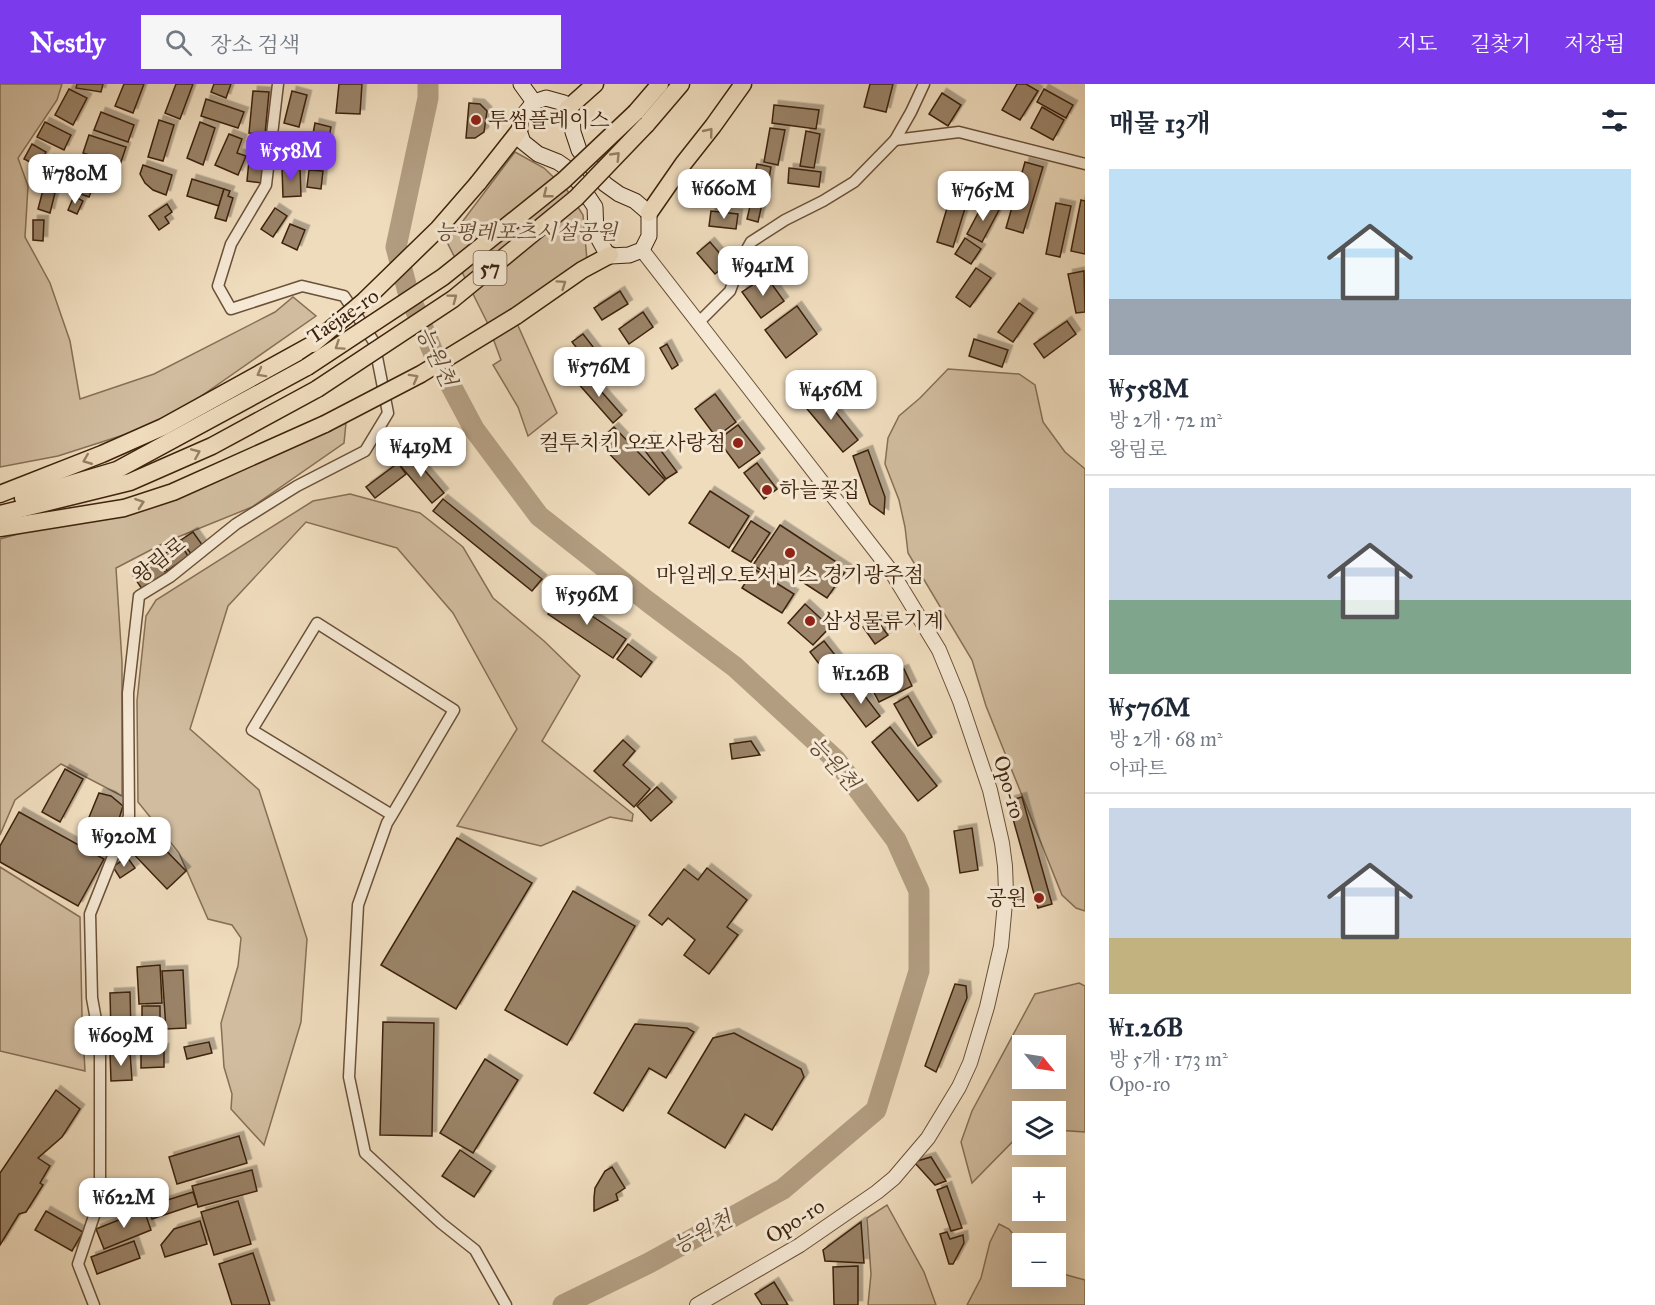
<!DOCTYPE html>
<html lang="ko">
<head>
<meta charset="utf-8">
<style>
  :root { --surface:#fff; --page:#f6f6f7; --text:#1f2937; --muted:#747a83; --line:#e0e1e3; --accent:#7c3aed }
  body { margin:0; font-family:"IM FELL Great Primer","Noto Serif KR",serif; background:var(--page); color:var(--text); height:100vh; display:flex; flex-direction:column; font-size:22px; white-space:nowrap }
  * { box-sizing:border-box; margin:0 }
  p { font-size:20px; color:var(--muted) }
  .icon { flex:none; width:33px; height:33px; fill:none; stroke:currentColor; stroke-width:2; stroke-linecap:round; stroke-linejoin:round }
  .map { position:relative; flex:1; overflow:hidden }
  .side { display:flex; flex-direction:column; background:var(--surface); width:570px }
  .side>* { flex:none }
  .needle { width:39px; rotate:120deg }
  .buttons { position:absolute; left:1012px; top:951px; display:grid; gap:12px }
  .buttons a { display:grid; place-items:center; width:54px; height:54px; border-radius:0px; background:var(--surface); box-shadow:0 6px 24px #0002; font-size:30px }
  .price { position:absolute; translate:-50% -51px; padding:0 14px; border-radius:12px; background:#fff; color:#222; font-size:20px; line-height:39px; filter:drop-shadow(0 2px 3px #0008) }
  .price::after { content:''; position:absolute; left:50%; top:36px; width:18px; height:14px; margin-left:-9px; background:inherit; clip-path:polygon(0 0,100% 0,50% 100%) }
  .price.on { background:var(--accent); color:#fff }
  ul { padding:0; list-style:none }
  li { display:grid; align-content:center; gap:12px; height:318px; padding:0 24px }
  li+li { border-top:2px solid var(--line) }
  li span { display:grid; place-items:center; height:186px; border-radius:0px; color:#555 }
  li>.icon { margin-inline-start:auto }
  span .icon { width:108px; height:108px; fill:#fffc; stroke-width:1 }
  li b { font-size:26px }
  h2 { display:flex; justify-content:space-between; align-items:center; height:72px; padding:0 24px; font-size:26px }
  header { display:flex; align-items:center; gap:36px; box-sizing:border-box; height:84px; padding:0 30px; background:var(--accent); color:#fff }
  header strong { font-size:28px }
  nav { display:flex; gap:33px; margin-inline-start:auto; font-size:21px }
  .search { width:420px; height:54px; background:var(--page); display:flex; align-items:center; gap:15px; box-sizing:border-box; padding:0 21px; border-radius:0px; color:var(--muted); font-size:22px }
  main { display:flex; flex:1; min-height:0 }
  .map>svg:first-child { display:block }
</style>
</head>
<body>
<header>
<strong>Nestly</strong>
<div class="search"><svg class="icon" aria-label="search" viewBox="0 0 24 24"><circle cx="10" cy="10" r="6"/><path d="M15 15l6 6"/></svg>장소 검색</div>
<nav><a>지도</a><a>길찾기</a><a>저장됨</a></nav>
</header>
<main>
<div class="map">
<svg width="1085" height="1221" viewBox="0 0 1085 1221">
  <defs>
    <filter id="shadow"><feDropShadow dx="4.5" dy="-4.5" stdDeviation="0" flood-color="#0004"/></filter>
  </defs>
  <rect width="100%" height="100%" fill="#efdcbd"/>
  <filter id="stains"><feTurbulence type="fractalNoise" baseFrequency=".00333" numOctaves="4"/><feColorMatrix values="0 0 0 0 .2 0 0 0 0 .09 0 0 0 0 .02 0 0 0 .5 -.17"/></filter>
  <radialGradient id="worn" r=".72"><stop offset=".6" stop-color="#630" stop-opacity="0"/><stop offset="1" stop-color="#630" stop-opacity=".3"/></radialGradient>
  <!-- green -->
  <g fill="#d1bc9f" stroke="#876f56" stroke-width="1.5" fill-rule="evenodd">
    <polygon points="0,0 62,0 57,16 18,74 28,102 25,153 50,199 70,257 80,315 154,290 275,228 293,213 316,232 164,338 58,372 0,383"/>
    <polygon points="515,68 544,84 567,106 583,131 587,176 511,226 557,329 528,352 518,323 493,281 501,276 487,238 447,158"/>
    <polygon points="948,285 1019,290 1035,301 1043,338 1065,368 1085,385 1085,827 1076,824 1062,811 986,622 972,576 908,469 905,443 899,416 885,380 888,354 899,332 920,314"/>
    <polygon points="346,339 344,359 252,423 168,457 116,484 122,578 122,712 61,680 15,716 0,751 0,455 61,438 128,430"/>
    <polygon points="350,410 420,429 463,463 493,514 544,557 580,592 542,657 633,730 632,737 610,733 541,762 457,742 517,645 453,529 397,464 306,438 228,522 190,645 259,706 307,855 301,938 264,1061 231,1025 232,1010 224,983 221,939 238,882 241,854 232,841 208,835 179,769 138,718 137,617 146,532 156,516 313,417"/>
    <polygon points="0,783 80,833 82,932 85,987 0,967"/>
    <path d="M1079,899L1085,902V1048L1056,1046V1028H1023V1047L972,1099L961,1058L972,1027L1035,910ZM1023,962H1056V994H1023Z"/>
    <polygon points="887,1121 924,1188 936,1221 868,1221 871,1190 867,1134"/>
    <polygon points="999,1140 1009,1145 1023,1163 1023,1192 1056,1192 1056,1188 1085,1196 1085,1221 967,1221 981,1194 990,1158"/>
  </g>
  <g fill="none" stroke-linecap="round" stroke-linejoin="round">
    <!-- river -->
    <polyline stroke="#b29d81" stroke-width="21" points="428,0 428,14 396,163 408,208 433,268 474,345 539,432 647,517 735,583 836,676 896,756 919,807 919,887 876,1026 783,1105 649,1179 563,1221"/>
  </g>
  <!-- building -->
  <g fill="#9a8368" stroke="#3d220c" stroke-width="1.5" filter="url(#shadow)">
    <polygon points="77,0 103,0 101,8 76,4"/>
    <polygon points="124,0 144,0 133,29 115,22"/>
    <polygon points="176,0 193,0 180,35 165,29"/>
    <polygon points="214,0 231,0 226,14 211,8"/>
    <polygon points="339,0 362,0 360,30 336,29"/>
    <polygon points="870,0 893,0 886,28 864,23"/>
    <polygon points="1017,0 1026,0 1038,7 1020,36 1002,26"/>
    <polygon points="69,5 87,14 73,41 55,31"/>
    <polygon points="1044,5 1073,21 1066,34 1037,18"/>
    <polygon points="253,7 269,8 265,50 249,49"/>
    <polygon points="292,7 307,11 299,43 284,39"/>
    <polygon points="942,9 961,21 948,42 929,30"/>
    <polygon points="206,15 244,28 238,44 201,32"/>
    <polygon points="469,19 480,20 487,27 484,48 475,54 466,54"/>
    <polygon points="774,21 819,26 816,45 772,39"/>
    <polygon points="1042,23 1064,36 1053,56 1031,44"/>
    <polygon points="101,28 134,41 128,58 94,46"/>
    <polygon points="159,36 174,41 163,77 148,73"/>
    <polygon points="45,38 71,51 64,66 37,53"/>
    <polygon points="200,38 215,44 203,81 187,74"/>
    <polygon points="315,39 331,43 324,79 308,76"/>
    <polygon points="770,44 785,46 778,81 764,78"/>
    <polygon points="806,47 820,50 814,84 800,82"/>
    <polygon points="229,50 242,55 237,69 246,72 238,91 215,81"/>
    <polygon points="89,51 126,63 120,81 83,69"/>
    <polygon points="251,56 265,57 262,99 247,97"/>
    <polygon points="32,60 46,68 38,82 24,75"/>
    <polygon points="50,75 64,79 58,97 44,93"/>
    <polygon points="1025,78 1043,83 1023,149 1006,144"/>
    <polygon points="757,80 771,83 765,118 750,115"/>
    <polygon points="143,81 172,91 166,111 153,106 145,99 140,90"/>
    <polygon points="300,83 301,112 283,113 282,84"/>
    <polygon points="789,84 821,88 819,103 788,99"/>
    <polygon points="309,86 323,87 321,105 307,103"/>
    <polygon points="85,92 96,96 89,113 78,109"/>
    <polygon points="192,95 224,105 219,122 187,112"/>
    <polygon points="955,97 972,102 953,163 937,158"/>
    <polygon points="224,105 230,107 228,112 233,114 226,137 215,134"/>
    <polygon points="43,106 55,109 50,129 38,125"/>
    <polygon points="74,112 83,117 77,130 68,126"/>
    <polygon points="1081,116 1085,117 1085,170 1071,167"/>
    <polygon points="751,118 762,120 758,138 747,135"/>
    <polygon points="984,118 999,126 982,158 967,150"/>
    <polygon points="1056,119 1071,122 1060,173 1046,170"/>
    <polygon points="167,120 172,128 165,133 169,139 159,146 149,132"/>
    <polygon points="275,124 287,132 273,153 261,145"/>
    <polygon points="711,127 738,130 736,145 709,142"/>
    <polygon points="33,136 44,136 43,157 33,156"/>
    <polygon points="290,140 305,146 297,166 282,159"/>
    <polygon points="965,154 981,165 971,180 955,170"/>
    <polygon points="710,158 728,179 715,190 697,169"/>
    <polygon points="976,184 991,194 970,223 956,213"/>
    <polygon points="1084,187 1085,228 1076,229 1068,190"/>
    <polygon points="766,192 784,217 761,234 742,208"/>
    <polygon points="620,207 628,220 602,236 594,224"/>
    <polygon points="1019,219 1033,229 1013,258 998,248"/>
    <polygon points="797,222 817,250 786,274 765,246"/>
    <polygon points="643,228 653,243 629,260 619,245"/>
    <polygon points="1067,237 1076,250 1044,274 1034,260"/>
    <polygon points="583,250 601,273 590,281 572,258"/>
    <polygon points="974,255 1008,266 1002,283 969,272"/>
    <polygon points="667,260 678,281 672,285 660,264"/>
    <polygon points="585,289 622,331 613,339 576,297"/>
    <polygon points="819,307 858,356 843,368 803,320"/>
    <polygon points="715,310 736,338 716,353 695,325"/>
    <polygon points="738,341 760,369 739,384 718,356"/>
    <polygon points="614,343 665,396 649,411 598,358"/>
    <polygon points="650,352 677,388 666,395 640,360"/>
    <polygon points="868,366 885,413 884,430 870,420 853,372"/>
    <polygon points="409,368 444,409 432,419 398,379"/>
    <polygon points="398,379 406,390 375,414 366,403"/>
    <polygon points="757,379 777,405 764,415 744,389"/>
    <polygon points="710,407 749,432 729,464 689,439"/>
    <polygon points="443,415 542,495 532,507 433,427"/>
    <polygon points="751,437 770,449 751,478 732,467"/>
    <polygon points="780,441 847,485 827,514 784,486 774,494 753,481"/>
    <polygon points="193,448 203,462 191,470 181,456"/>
    <polygon points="180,459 188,472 167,487 159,474"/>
    <polygon points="156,474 166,489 142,505 132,490"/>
    <polygon points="754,485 794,510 782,529 742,504"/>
    <polygon points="561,511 626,555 613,574 548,530"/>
    <polygon points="805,520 830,543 813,561 788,539"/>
    <polygon points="875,534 888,551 875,560 863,543"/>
    <polygon points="824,557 850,590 835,601 810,568"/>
    <polygon points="628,560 652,578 641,593 617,575"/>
    <polygon points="904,585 912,602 879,618 870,601"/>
    <polygon points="855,599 880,632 866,643 841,610"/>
    <polygon points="908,612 932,653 918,662 894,620"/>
    <polygon points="890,643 937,702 918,717 872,658"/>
    <polygon points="623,656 635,667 623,681 650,705 634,723 594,687"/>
    <polygon points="751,657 760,671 732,675 730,660"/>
    <polygon points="65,685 83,695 60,738 42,728"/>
    <polygon points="657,703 672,718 651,737 637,722"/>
    <polygon points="99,709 111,712 123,722 114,751 97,753 83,748"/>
    <polygon points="1022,713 1052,820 1038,824 1008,717"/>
    <polygon points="19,728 104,775 78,822 0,778 0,762"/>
    <polygon points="142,742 186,787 167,805 124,760"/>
    <polygon points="972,744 978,786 960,789 954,747"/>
    <polygon points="457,754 532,799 456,925 381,881"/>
    <polygon points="127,773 135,784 120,794 113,783"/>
    <polygon points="707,784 747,816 727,843 738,851 709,890 684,871 695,856 668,834 662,841 649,831 684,785 698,796"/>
    <polygon points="573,807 635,842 567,961 505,926"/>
    <polygon points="160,881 162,919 139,920 137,883"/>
    <polygon points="183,886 186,944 166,945 162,887"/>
    <polygon points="955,900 966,902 967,914 936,988 925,982"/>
    <polygon points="130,908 131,948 111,949 110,909"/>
    <rect x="142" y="922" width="18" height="29"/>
    <polygon points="383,938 434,939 432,1052 380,1051"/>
    <polygon points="635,940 687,944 694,948 666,994 649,984 623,1027 594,1009"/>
    <polygon points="734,949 801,985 804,993 772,1046 745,1030 725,1064 668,1029 713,954"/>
    <polygon points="209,958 212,969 187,975 184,963"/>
    <polygon points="164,964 164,983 141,984 141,965"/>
    <polygon points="130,968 132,996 111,997 110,969"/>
    <polygon points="485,975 518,996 473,1069 440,1049"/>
    <polygon points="56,1006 80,1025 62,1053 38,1074 50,1082 40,1099 43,1101 26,1128 19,1130 0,1161 0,1089"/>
    <polygon points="239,1052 247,1079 177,1100 169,1073"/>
    <polygon points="460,1066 491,1087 474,1113 442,1092"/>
    <polygon points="931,1073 946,1097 935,1101 914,1078"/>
    <polygon points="612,1083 625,1104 616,1110 618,1116 594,1127 594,1114 595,1104 605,1087"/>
    <polygon points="252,1086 257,1107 198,1123 192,1102"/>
    <polygon points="947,1102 962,1144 951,1147 937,1106"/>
    <polygon points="193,1108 197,1120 152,1135 148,1122"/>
    <polygon points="238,1117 251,1160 214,1171 201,1128"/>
    <polygon points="144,1126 151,1146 104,1165 96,1145"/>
    <polygon points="46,1127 83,1148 72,1167 35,1146"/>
    <polygon points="200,1137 207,1160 165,1173 161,1161 174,1145"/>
    <polygon points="861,1138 864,1179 825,1177 823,1166"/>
    <polygon points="947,1148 950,1155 963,1151 964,1159 953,1180 949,1180 940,1150"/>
    <polygon points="134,1157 140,1174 97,1190 91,1173"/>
    <polygon points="253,1169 270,1221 232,1221 219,1180"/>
    <polygon points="858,1182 858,1221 834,1221 833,1183"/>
    <polygon points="774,1198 788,1221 762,1221 755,1210"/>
  </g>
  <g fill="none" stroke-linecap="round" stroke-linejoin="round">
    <defs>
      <g id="minor">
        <polyline points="895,56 959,48 1085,80"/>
        <polyline points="698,239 730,207 743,172 751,158 785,136 823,117 854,98 895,56 911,28 924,0"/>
        <polyline points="392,731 252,646 317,539 454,626 392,731 387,739 358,821 349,993 365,1069 441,1139 475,1166 506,1221"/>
        <polyline points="94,1221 78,1180 100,1114 100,958 92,914 90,830 129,732 128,609 139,512 170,493 236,440 297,402 365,367 388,329 374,258 344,212 302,202 231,225 218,202 231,160 266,101 278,0"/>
      </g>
      <polyline id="tertiary" points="642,166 891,487 939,566 960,617 990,706 1002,759 1005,782 1006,808 1001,862 987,923 970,979 959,1003 928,1054 894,1094 877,1108 800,1161 697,1221"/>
      <g id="secondary">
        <polyline points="521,0 534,18"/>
        <polygon points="546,14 564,19 572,33 573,48 579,66 605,100 619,110 635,117 649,129 649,152 642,166 629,171 611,172 607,170 596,150 595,123 571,87 558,78 538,70 523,58 519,47 521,34 534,18"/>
      </g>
      <g id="trunk">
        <polyline points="567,25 595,0"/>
        <polyline points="636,28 660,0"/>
        <polyline points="646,41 681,0"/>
        <polyline points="478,99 519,47"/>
        <polyline points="649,129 683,80 713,42 743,0"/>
        <polyline points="516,232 582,186 610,171"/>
        <polyline points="0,410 102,370 163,343 313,260"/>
        <polyline points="23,414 117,386 307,283"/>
        <polyline points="0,430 130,398 212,362 317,305"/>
        <polyline points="0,444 124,424 173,408 325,340"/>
      </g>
    </defs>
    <!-- minor casing -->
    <use href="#minor" stroke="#6a5038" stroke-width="13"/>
    <!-- tertiary casing -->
    <use href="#tertiary" stroke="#6a5038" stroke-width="16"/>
    <!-- secondary casing -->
    <use href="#secondary" stroke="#3d220c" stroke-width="17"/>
    <!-- trunk casing -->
    <use href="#trunk" stroke="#3d220c" stroke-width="19"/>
    <!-- minor -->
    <use href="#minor" stroke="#f5e8d4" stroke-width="10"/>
    <!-- tertiary -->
    <use href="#tertiary" stroke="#f5e8d4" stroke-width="14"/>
    <!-- secondary -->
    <use href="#secondary" stroke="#f5e8d4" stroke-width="15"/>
    <!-- trunk -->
    <use href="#trunk" stroke="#efdcbd" stroke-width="16"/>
    <defs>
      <g id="trunk-bridge">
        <polyline points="313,260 364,217 438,145 478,99"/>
        <polyline points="307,283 443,193 564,96 636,28"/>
        <polyline points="317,305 453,215 576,114 646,41"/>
        <polyline points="325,340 421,290 516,232"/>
      </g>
    </defs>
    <!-- trunk-bridge casing -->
    <use href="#trunk-bridge" stroke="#3d220c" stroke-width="19" stroke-linecap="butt"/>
    <!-- trunk-bridge -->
    <use href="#trunk-bridge" stroke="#efdcbd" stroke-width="16"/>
  </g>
  <!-- one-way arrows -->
  <defs><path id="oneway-chevron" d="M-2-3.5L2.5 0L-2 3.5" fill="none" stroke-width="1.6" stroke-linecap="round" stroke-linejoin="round" transform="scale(1.5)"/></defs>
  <g stroke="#967f64">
    <use href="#oneway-chevron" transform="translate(709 48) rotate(-51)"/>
    <use href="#oneway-chevron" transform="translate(616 72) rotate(-46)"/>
    <use href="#oneway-chevron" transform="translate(547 110) rotate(142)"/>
    <use href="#oneway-chevron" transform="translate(562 200) rotate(-35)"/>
    <use href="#oneway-chevron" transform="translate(453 214) rotate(-37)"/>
    <use href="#oneway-chevron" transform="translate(339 262) rotate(146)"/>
    <use href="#oneway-chevron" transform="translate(261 289) rotate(151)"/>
    <use href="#oneway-chevron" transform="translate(414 294) rotate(-29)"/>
    <use href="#oneway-chevron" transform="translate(196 369) rotate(-23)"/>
    <use href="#oneway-chevron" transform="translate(87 376) rotate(158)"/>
    <use href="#oneway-chevron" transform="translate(140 419) rotate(-19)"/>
  </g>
  <!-- markers -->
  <g fill="#8f2418" stroke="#f5e8d4" stroke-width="2">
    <circle cx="476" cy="36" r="6"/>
    <circle cx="738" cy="359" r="6"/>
    <circle cx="767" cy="406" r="6"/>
    <circle cx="790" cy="469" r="6"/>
    <circle cx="810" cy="537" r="6"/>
    <circle cx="1039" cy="814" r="6"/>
  </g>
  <g text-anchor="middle" stroke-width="6" stroke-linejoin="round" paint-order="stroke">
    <!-- shield labels -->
    <rect fill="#f5e8d4" stroke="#745d48" stroke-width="1.5" x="473.5" y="167" width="33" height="34" rx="4.5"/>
    <g font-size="20" font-weight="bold" fill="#3d220c">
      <text x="490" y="191">57</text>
    </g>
    <!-- poi labels -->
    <g font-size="21" fill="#3d220c" stroke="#f5e8d4" text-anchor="start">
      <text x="488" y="43">투썸플레이스</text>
      <text x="726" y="366" text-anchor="end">컬투치킨 오포사랑점</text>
      <text x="779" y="413">하늘꽃집</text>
      <text x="790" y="498" text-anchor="middle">마일레오토서비스 경기광주점</text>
      <text x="822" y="544">삼성물류기계</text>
      <text x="1027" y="821" text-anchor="end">공원</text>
    </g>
    <!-- park labels -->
    <g font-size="21" font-style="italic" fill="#624831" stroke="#f5e8d4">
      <text x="526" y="155">능평레포츠시설공원</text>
    </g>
    <!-- street labels -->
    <g font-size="21" fill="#3d220c" stroke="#f5e8d4">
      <text transform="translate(343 232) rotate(-34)" y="7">Taejae-ro</text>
      <text transform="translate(159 476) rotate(-38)" y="7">왕림로</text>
      <text transform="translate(1009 703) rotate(74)" y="7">Opo-ro</text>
      <text transform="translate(795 1137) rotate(-32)" y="7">Opo-ro</text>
    </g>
    <!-- water labels -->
    <g font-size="22" font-style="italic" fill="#60472f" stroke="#f5e8d4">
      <text transform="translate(437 272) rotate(65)" y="8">능원천</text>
      <text transform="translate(834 679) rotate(48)" y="8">능원천</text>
      <text transform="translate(702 1148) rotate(-28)" y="8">능원천</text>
    </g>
  </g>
  <rect width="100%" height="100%" filter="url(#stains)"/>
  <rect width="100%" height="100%" fill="url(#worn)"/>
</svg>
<div class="buttons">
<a><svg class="needle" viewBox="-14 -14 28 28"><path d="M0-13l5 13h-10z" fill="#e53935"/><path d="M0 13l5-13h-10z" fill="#747a83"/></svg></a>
<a><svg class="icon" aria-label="layers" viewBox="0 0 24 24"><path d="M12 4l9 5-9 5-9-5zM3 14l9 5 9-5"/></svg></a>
<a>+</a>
<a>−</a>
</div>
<b class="price on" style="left:291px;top:98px">₩558M</b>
<b class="price" style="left:75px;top:121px">₩780M</b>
<b class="price" style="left:724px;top:136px">₩660M</b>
<b class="price" style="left:983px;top:138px">₩765M</b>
<b class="price" style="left:763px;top:213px">₩941M</b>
<b class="price" style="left:599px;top:314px">₩576M</b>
<b class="price" style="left:831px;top:337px">₩456M</b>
<b class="price" style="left:421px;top:394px">₩419M</b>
<b class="price" style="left:587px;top:542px">₩596M</b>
<b class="price" style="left:861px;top:621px">₩1.26B</b>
<b class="price" style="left:124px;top:784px">₩920M</b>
<b class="price" style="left:121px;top:983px">₩609M</b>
<b class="price" style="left:124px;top:1145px">₩622M</b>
</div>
<section class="side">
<h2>매물 13개<svg class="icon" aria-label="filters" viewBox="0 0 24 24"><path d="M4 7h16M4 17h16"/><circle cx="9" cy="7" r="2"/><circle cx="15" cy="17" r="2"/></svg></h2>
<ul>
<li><span style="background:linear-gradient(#bfe0f5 70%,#9aa5b1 0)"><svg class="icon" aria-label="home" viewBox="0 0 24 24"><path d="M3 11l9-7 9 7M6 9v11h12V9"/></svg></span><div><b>₩558M</b><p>방 2개 · 72 m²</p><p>왕림로</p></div></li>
<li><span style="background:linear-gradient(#c9d6e8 60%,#7fa58c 0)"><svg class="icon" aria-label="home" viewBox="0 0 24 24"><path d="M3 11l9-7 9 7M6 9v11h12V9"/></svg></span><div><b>₩576M</b><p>방 2개 · 68 m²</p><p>아파트</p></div></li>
<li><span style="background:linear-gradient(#c9d6e8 70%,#c2b280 0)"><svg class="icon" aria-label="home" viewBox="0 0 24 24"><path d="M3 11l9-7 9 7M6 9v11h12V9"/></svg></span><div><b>₩1.26B</b><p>방 5개 · 173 m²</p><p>Opo-ro</p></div></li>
</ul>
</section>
</main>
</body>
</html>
